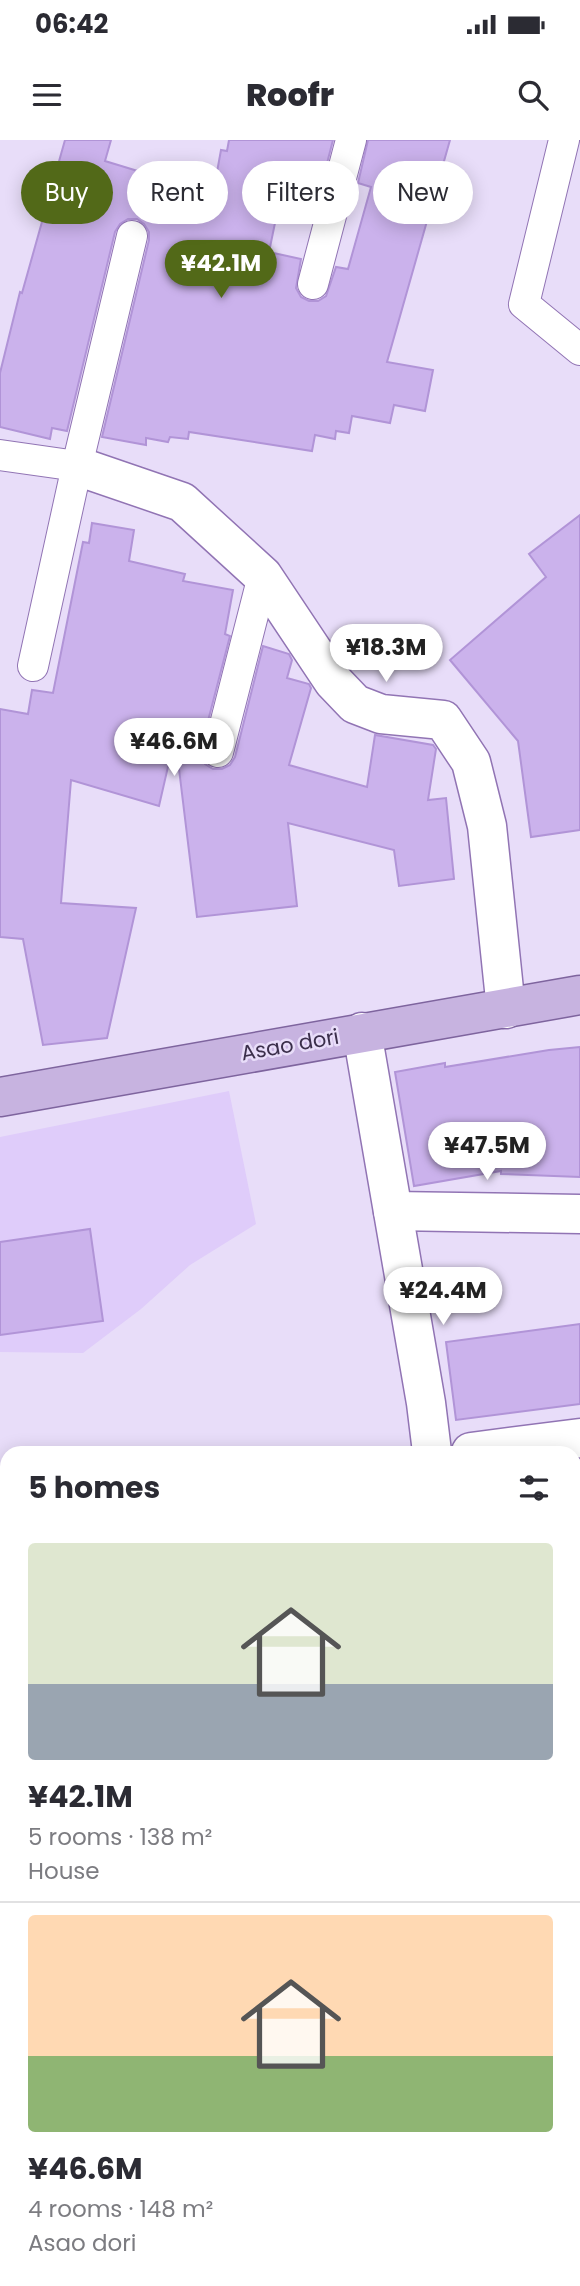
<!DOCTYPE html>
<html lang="en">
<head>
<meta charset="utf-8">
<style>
  :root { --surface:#fff; --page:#f7f7f7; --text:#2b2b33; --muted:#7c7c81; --line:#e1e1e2; --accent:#526918 }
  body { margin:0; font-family:Poppins,sans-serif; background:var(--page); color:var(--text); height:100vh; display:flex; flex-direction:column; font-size:26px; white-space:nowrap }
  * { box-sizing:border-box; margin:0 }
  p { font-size:23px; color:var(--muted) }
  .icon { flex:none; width:38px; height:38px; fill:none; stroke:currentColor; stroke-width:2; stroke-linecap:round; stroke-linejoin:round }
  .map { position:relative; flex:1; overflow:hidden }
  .drawer { position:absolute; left:0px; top:1306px; width:581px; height:842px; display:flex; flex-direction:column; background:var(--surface); border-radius:21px 21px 0 0; box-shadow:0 4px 18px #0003 }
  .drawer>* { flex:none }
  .top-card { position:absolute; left:21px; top:21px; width:539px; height:63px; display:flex; gap:14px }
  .price { position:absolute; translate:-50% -60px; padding:0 16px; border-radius:24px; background:#fff; color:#222; font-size:23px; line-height:46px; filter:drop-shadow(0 2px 4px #0008) }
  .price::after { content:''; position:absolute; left:50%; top:42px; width:21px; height:16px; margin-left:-10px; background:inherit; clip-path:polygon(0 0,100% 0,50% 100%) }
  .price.active { background:var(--accent); color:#fff }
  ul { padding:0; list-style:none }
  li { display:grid; align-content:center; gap:14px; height:371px; padding:0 28px }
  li+li { border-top:2px solid var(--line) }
  li span { display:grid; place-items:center; height:217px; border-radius:7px; color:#555 }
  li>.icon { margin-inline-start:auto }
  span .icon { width:126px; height:126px; fill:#fffc; stroke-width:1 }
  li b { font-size:30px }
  h2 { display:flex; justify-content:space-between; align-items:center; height:84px; padding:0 28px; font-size:30px }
  .tag { padding:0 24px; border-radius:32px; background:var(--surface); box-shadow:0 4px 18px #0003; font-size:24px; line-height:63px }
  .tag.active { background:var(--accent); color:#fff }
  .status { display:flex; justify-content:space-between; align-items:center; height:49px; padding:0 35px; background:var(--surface); direction:ltr }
  .status svg { height:19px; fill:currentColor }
  header { display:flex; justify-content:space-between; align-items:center; height:91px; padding:0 28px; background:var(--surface); font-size:32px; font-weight:800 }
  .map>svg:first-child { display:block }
</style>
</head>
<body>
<div class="status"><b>06:42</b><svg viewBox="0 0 49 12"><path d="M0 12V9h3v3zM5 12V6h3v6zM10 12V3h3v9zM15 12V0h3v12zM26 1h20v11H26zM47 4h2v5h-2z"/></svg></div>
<header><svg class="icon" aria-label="menu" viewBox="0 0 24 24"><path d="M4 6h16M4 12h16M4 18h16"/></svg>Roofr<svg class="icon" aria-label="search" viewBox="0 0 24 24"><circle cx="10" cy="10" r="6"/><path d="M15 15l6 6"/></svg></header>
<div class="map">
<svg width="580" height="2146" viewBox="0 0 580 2146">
  <rect width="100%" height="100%" fill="#e8ddf9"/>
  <!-- built -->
  <polygon fill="#dfccfa" points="229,951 256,1084 190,1125 141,1169 83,1213 0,1212 0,997"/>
  <!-- green -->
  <g fill="#c0d59b">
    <polygon points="574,1767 580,1767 580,2003 574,2004"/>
    <polygon points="291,2140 401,2140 401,2146 290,2146"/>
  </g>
  <!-- water -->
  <g fill="#89bfec">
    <rect x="574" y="1389" width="6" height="100"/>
    <polygon points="7,1710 7,1817 0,1823 0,1715"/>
  </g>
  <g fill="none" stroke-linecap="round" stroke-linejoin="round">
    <!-- river -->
    <polyline stroke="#89bfec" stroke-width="89" points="0,1380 7,1381"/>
  </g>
  <!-- building -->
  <g fill="#cbb2ec" stroke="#b194d7" stroke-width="2">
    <polygon points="65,0 111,0 105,21 213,54 221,10 227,11 229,0 333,0 324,35 287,25 269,112 301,119 296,148 301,157 309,161 318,161 326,156 336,127 348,129 371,47 358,43 368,0 450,0 387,222 433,230 425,271 394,265 390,283 352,276 349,293 336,291 335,299 315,295 312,311 189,292 188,299 170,297 168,302 146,298 146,305 102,297 149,100 149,92 144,84 137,79 128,79 120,84 115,92 67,291 52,288 50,299 0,287 0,233 20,152 22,153"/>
    <polygon points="580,375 580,690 531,697 518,601 450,520 546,437 529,414"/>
    <polygon points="92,383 134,390 129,421 185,434 183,441 233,450 225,494 230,496 201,608 201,616 205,624 213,629 222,629 230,625 235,617 263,506 289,514 292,520 287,538 309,544 311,548 289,625 367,647 375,595 433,605 436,609 428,660 446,658 454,739 399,746 394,710 288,683 297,766 197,777 175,596 159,666 71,640 61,763 136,768 107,898 43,905 23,799 0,797 0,569 28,574 32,550 53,553 83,402 89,403"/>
    <polygon points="580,907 580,1037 501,1034 501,1031 414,1046 395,932 445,923 445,927 549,910"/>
    <polygon points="90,1089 103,1181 0,1195 0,1102"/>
    <polygon points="580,1184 580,1264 456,1280 446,1202"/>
  </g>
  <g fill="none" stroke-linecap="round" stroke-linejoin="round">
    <defs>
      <g id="service">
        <polyline points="564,0 524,164 580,210"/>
        <polyline points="313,144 351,0"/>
        <polyline points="0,315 77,326"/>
        <polyline points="33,526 77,326 132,96"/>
        <polyline points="218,612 263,436"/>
        <polyline points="0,1343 7,1344"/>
        <polyline points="0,1422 7,1422"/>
      </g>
      <g id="minor">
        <polyline points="77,326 182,362 263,436 333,541 355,564 381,574 443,580 471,622 487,686 506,869"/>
        <polyline points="362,892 426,1263 432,1312"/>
        <polyline points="393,1071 580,1074"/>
        <polyline points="471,1312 580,1298"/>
        <polyline points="0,1582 7,1577"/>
        <polyline points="574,1622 580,1620"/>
        <polyline points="0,1955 7,1947"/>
        <polyline points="423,2140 423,2146"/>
      </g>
      <polyline id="primary" points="0,957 580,855"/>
    </defs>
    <!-- service casing -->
    <use href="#service" stroke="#9174b4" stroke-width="32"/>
    <!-- minor casing -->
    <use href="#minor" stroke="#9174b4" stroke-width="41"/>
    <!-- primary casing -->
    <use href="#primary" stroke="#7e649e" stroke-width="41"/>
    <!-- service -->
    <use href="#service" stroke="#fff" stroke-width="30"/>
    <!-- minor -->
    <use href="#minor" stroke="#fff" stroke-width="38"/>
    <!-- primary -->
    <use href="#primary" stroke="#c7b3e0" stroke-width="38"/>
  </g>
  <g text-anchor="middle" stroke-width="5" stroke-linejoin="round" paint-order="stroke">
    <!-- street labels -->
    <g font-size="21" fill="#3b2f4b" stroke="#e8ddf9">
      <text transform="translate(290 905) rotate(-10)" y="7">Asao dori</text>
    </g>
  </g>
</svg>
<b class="price active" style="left:221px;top:160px">¥42.1M</b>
<b class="price" style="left:386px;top:544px">¥18.3M</b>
<b class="price" style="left:174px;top:638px">¥46.6M</b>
<b class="price" style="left:487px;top:1042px">¥47.5M</b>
<b class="price" style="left:443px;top:1187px">¥24.4M</b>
<div class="top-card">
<a class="tag active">Buy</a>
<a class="tag">Rent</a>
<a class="tag">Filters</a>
<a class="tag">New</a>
</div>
<section class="drawer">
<h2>5 homes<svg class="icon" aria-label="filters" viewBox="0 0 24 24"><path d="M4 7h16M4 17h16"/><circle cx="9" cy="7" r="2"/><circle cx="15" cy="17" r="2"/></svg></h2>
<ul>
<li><span style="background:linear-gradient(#dfe7d0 65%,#9aa5b1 0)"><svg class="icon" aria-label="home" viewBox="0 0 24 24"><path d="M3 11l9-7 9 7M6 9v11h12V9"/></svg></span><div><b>¥42.1M</b><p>5 rooms · 138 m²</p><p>House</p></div></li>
<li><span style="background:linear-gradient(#ffd9b3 65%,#8fb573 0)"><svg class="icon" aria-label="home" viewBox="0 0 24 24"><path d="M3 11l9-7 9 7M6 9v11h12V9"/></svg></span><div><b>¥46.6M</b><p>4 rooms · 148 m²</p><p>Asao dori</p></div></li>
</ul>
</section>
</div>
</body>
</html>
